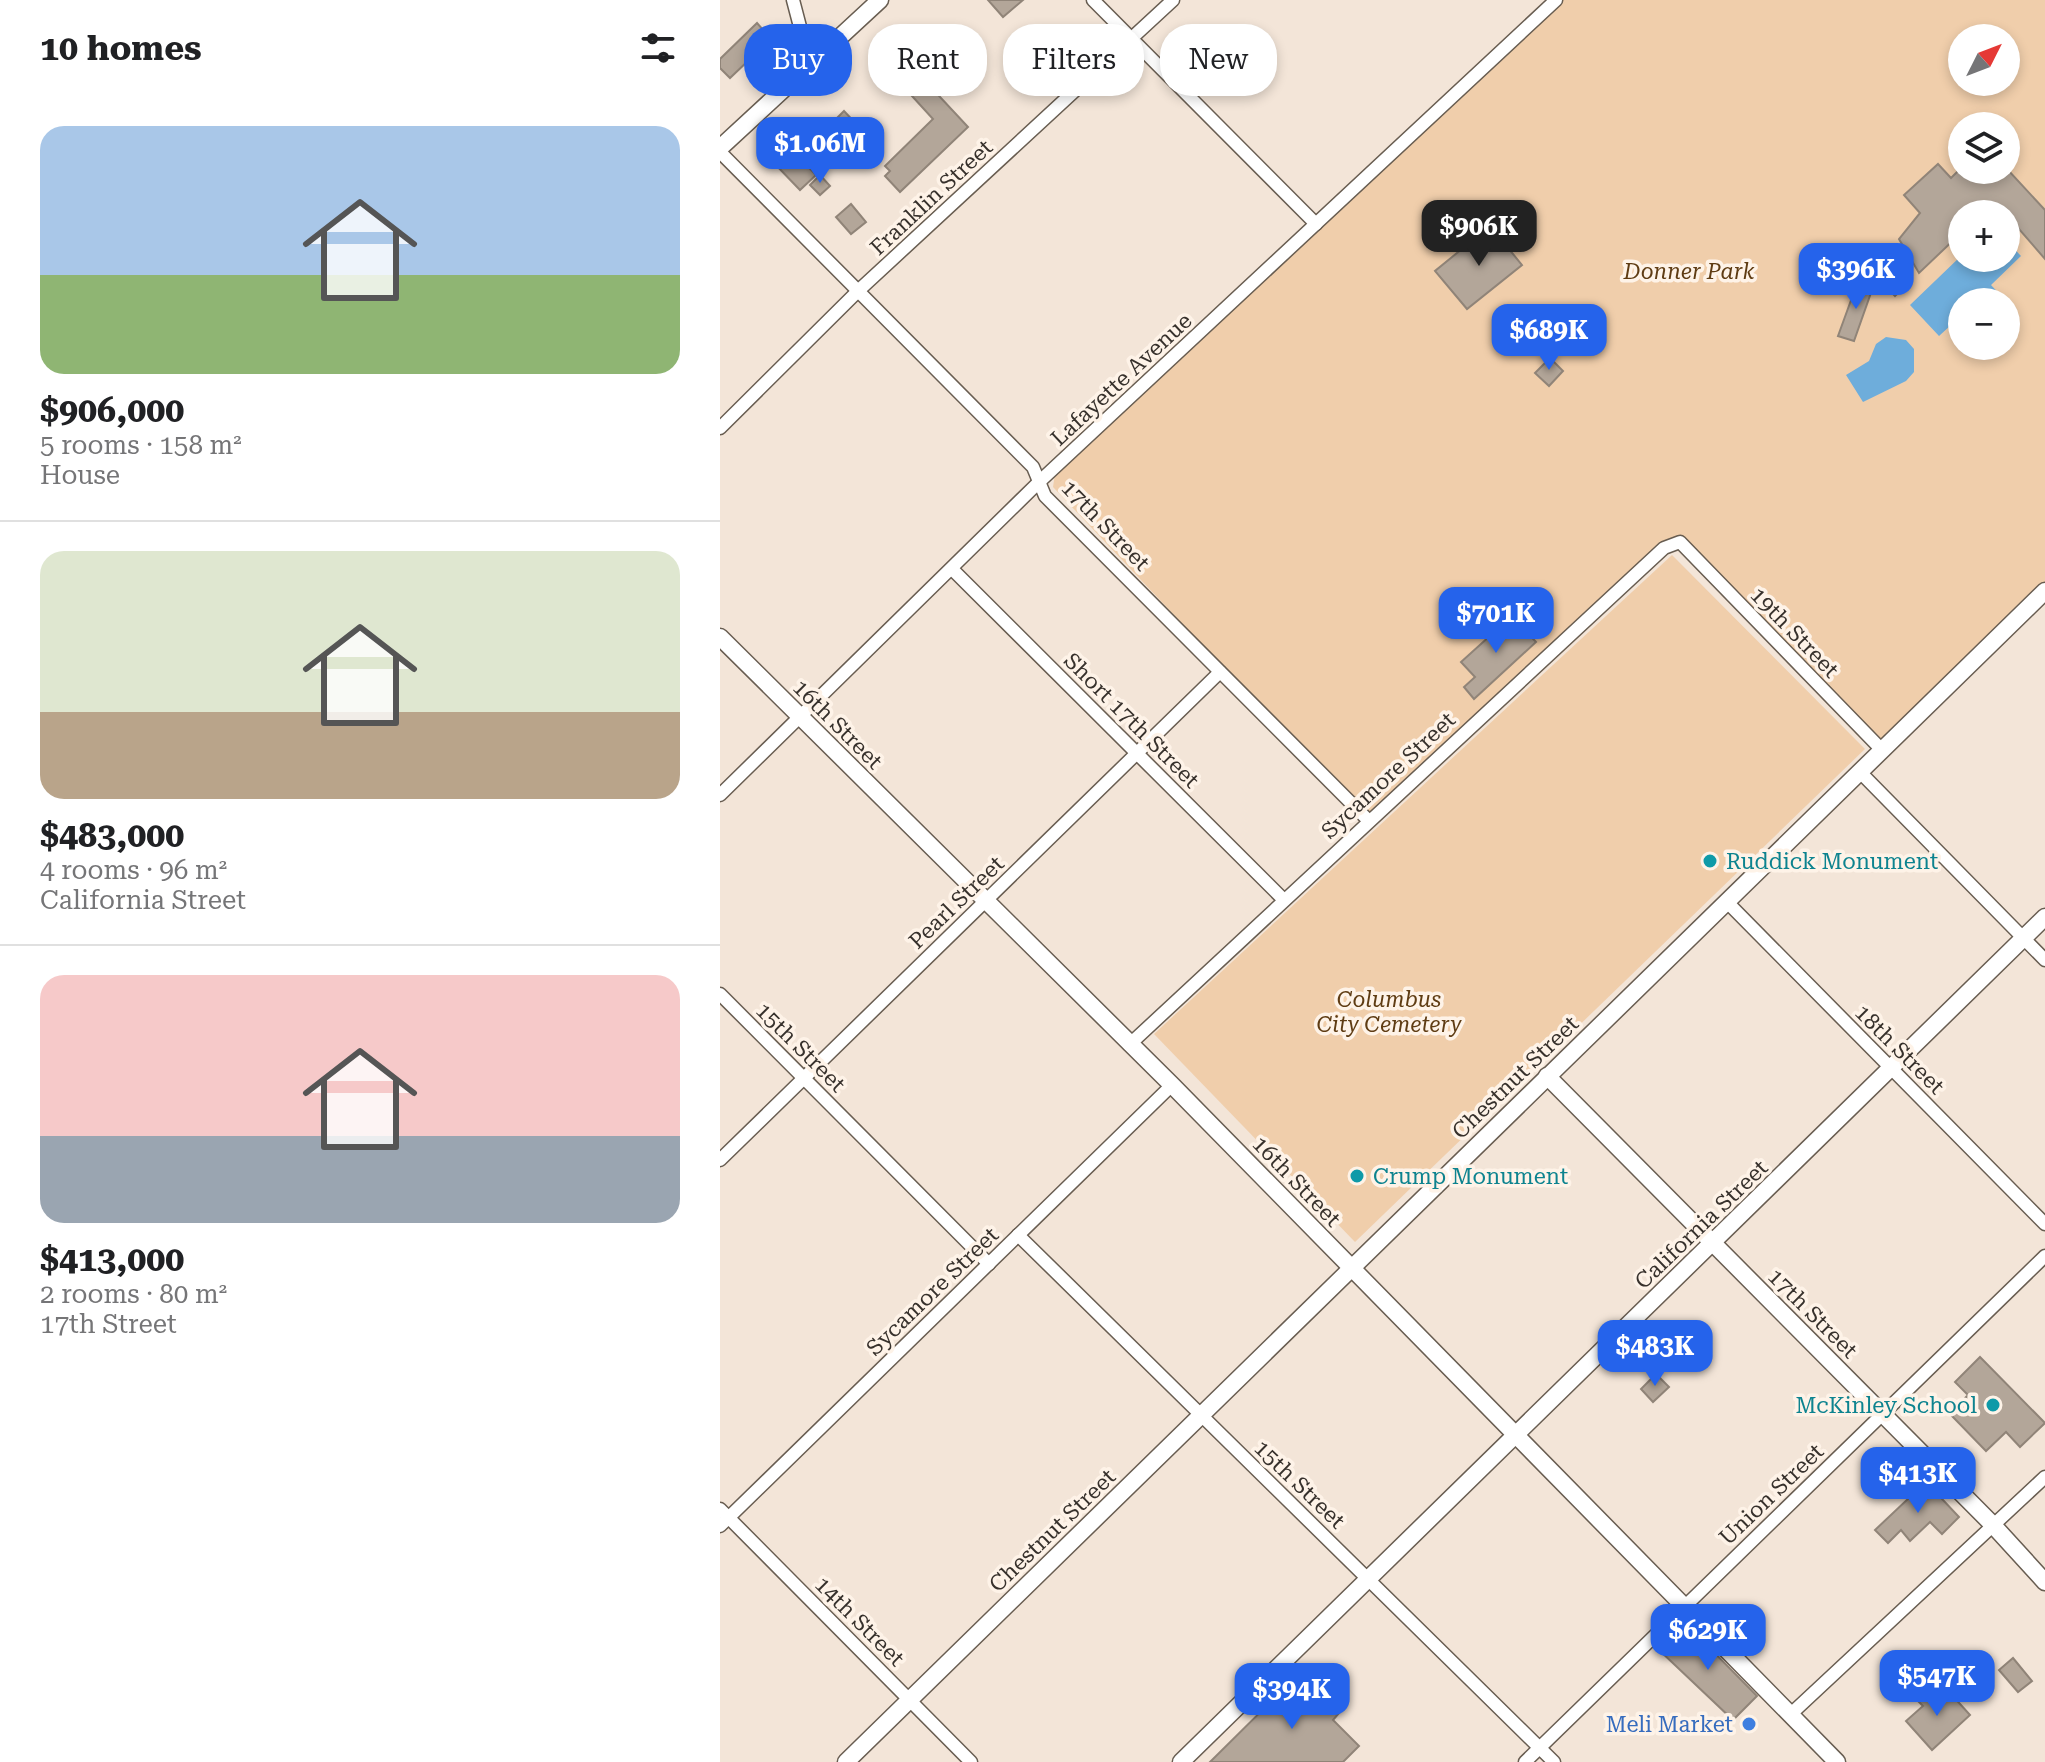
<!DOCTYPE html>
<html lang="en">
<head>
<meta charset="utf-8">
<style>
  :root { --surface:#fff; --page:#f2f2f2; --text:#202124; --muted:#757577; --line:#e0e0e0; --accent:#2563eb }
  body { margin:0; font-family:"Roboto Serif",serif; background:var(--page); color:var(--text); height:100vh; display:flex; flex-direction:column; font-size:30px; white-space:nowrap }
  * { box-sizing:border-box; margin:0 }
  p { font-size:26px; color:var(--muted) }
  .icon { flex:none; width:44px; height:44px; fill:none; stroke:currentColor; stroke-width:2; stroke-linecap:round; stroke-linejoin:round }
  .map { position:relative; flex:1; overflow:hidden }
  .details { display:flex; flex-direction:column; background:var(--surface); width:720px }
  .details>* { flex:none }
  .hud { position:absolute; left:24px; top:24px; width:760px; height:72px; display:flex; gap:16px }
  .needle { width:52px; rotate:48deg }
  .controls { position:absolute; left:1228px; top:24px; display:grid; gap:16px }
  .controls a { display:grid; place-items:center; width:72px; height:72px; border-radius:50%; background:var(--surface); box-shadow:0 4px 12px #0003; font-size:40px }
  .price { position:absolute; translate:-50% -68px; padding:0 18px; border-radius:16px; background:var(--accent); color:#fff; font-size:26px; line-height:52px; filter:drop-shadow(0 2px 4px #0008) }
  .price::after { content:''; position:absolute; left:50%; top:48px; width:24px; height:18px; margin-left:-12px; background:inherit; clip-path:polygon(0 0,100% 0,50% 100%) }
  .price.on { background:#222; color:#fff }
  ul { padding:0; list-style:none }
  li { display:grid; align-content:center; gap:16px; height:424px; padding:0 40px }
  li+li { border-top:2px solid var(--line) }
  li span { display:grid; place-items:center; height:248px; border-radius:24px; color:#555 }
  li>.icon { margin-inline-start:auto }
  span .icon { width:144px; height:144px; fill:#fffc; stroke-width:1 }
  li b { font-size:34px }
  h2 { display:flex; justify-content:space-between; align-items:center; height:96px; padding:0 40px; font-size:34px }
  .pill { padding:0 28px; border-radius:32px; background:var(--surface); box-shadow:0 4px 12px #0003; font-size:28px; line-height:72px }
  .pill.on { background:var(--accent); color:#fff }
  main { display:flex; flex:1; min-height:0 }
  .map>svg:first-child { display:block }
</style>
</head>
<body>
<main>
<section class="details">
<h2>10 homes<svg class="icon" aria-label="filters" viewBox="0 0 24 24"><path d="M4 7h16M4 17h16"/><circle cx="9" cy="7" r="2"/><circle cx="15" cy="17" r="2"/></svg></h2>
<ul>
<li><span style="background:linear-gradient(#a9c7e8 60%,#8fb573 0)"><svg class="icon" aria-label="home" viewBox="0 0 24 24"><path d="M3 11l9-7 9 7M6 9v11h12V9"/></svg></span><div><b>$906,000</b><p>5 rooms · 158 m²</p><p>House</p></div></li>
<li><span style="background:linear-gradient(#dfe7d0 65%,#b9a48a 0)"><svg class="icon" aria-label="home" viewBox="0 0 24 24"><path d="M3 11l9-7 9 7M6 9v11h12V9"/></svg></span><div><b>$483,000</b><p>4 rooms · 96 m²</p><p>California Street</p></div></li>
<li><span style="background:linear-gradient(#f6c9c9 65%,#9aa5b1 0)"><svg class="icon" aria-label="home" viewBox="0 0 24 24"><path d="M3 11l9-7 9 7M6 9v11h12V9"/></svg></span><div><b>$413,000</b><p>2 rooms · 80 m²</p><p>17th Street</p></div></li>
</ul>
</section>
<div class="map">
<svg width="1325" height="1762" viewBox="0 0 1325 1762">
  <rect width="100%" height="100%" fill="#f3e5d8"/>
  <!-- green -->
  <g fill="#f0ceab" fill-rule="evenodd">
    <path d="M837,0H1325V591L1162,750L960,542L944,548L649,821L333,487L336,467ZM1242,38H1286V82H1242ZM1242,126H1286V170H1242ZM1242,214H1286V258H1242ZM1242,302H1286V346H1242Z"/>
    <polygon points="952,555 1145,749 635,1242 434,1034"/>
  </g>
  <!-- water -->
  <g fill="#6eaddb">
    <polygon points="1286,240 1301,256 1271,285 1297,313 1286,324 1286,302 1242,302 1242,315 1219,336 1190,305 1242,255 1286,258"/>
    <polygon points="1166,337 1186,340 1194,349 1194,372 1186,381 1143,402 1126,375 1149,361 1156,344"/>
  </g>
  <!-- building -->
  <g fill="#b3a699" stroke="#908478" stroke-width="2">
    <polygon points="268,0 303,0 283,17"/>
    <polygon points="37,23 51,39 10,78 0,68 0,59"/>
    <polygon points="236,28 258,51 236,72 214,49"/>
    <polygon points="178,61 190,74 194,69 248,127 180,192 165,176 170,171 165,166 213,119 182,85 175,92 161,78"/>
    <polygon points="124,111 139,127 118,148 103,132"/>
    <polygon points="69,147 96,175 80,190 53,162"/>
    <polygon points="1218,164 1231,178 1239,170 1288,170 1325,210 1325,259 1286,214 1272,204 1261,214 1242,214 1242,232 1199,273 1179,239 1200,213 1184,195"/>
    <polygon points="100,175 110,186 100,195 90,185"/>
    <polygon points="131,204 146,222 131,234 116,217"/>
    <polygon points="770,226 802,265 747,309 715,271"/>
    <polygon points="1170,266 1185,286 1175,296 1156,276"/>
    <polygon points="1138,281 1153,287 1134,341 1118,336"/>
    <polygon points="830,358 843,371 829,386 815,373"/>
    <polygon points="792,616 816,642 754,699 744,687 755,677 741,662"/>
    <polygon points="1260,1357 1325,1423 1300,1447 1286,1432 1266,1451 1230,1414 1248,1395 1235,1382"/>
    <polygon points="936,1374 949,1387 933,1402 921,1389"/>
    <polygon points="1206,1482 1239,1517 1222,1534 1210,1522 1190,1541 1181,1530 1168,1543 1155,1530"/>
    <polygon points="961,1627 969,1627 1037,1696 1013,1720 938,1649"/>
    <polygon points="1293,1658 1312,1681 1298,1692 1279,1670"/>
    <polygon points="580,1673 619,1713 613,1720 639,1746 623,1762 490,1762"/>
    <polygon points="1214,1689 1227,1698 1231,1694 1250,1715 1212,1750 1186,1721 1203,1706 1199,1702"/>
  </g>
  <g fill="none" stroke-linecap="round" stroke-linejoin="round">
    <defs>
      <g id="street">
        <polyline points="73,0 84,42 98,57"/>
        <polyline points="373,0 596,224"/>
        <polyline points="0,152 313,467 325,496 649,821"/>
        <polyline points="0,428 138,291 453,0"/>
        <polyline points="232,569 563,899"/>
        <polyline points="1140,772 1325,960"/>
        <polyline points="0,795 319,482 836,0"/>
        <polyline points="1007,902 1325,1224"/>
        <polyline points="0,994 269,1264"/>
        <polyline points="409,1045 944,548 960,542 1162,750"/>
        <polyline points="0,1160 500,672"/>
        <polyline points="298,1235 834,1762"/>
        <polyline points="0,1509 251,1762"/>
        <polyline points="0,1526 452,1085"/>
        <polyline points="1072,1713 1325,1477"/>
        <polyline points="805,1762 1325,1256"/>
      </g>
      <g id="secondary">
        <polyline points="0,148 160,0"/>
        <polyline points="0,637 452,1085 1117,1762"/>
        <polyline points="827,1076 1273,1525 1325,1582"/>
        <polyline points="126,1762 1325,591"/>
        <polyline points="461,1762 1325,917"/>
      </g>
    </defs>
    <!-- street casing -->
    <use href="#street" stroke="#685d51" stroke-width="15"/>
    <!-- secondary casing -->
    <use href="#secondary" stroke="#685d51" stroke-width="19"/>
    <!-- street -->
    <use href="#street" stroke="#fff" stroke-width="12"/>
    <!-- secondary -->
    <use href="#secondary" stroke="#fff" stroke-width="16"/>
  </g>
  <!-- markers -->
  <g fill="#0f9aa8" stroke="#fef3e8" stroke-width="3">
    <circle cx="990" cy="861" r="8"/>
    <circle cx="637" cy="1176" r="8"/>
    <circle cx="1273" cy="1405" r="8"/>
  </g>
  <circle fill="#3f7fe0" stroke="#fef3e8" stroke-width="3" cx="1029" cy="1724" r="8"/>
  <g text-anchor="middle" stroke-width="7" stroke-linejoin="round" paint-order="stroke">
    <!-- street labels -->
    <g font-size="22" fill="#37312c" stroke="#fef3e8">
      <text transform="translate(211 197) rotate(-43)" y="8">Franklin Street</text>
      <text transform="translate(401 379) rotate(-43)" y="8">Lafayette Avenue</text>
      <text transform="translate(386 525) rotate(46)" y="8">17th Street</text>
      <text transform="translate(1075 632) rotate(46)" y="8">19th Street</text>
      <text transform="translate(412 720) rotate(45)" y="8">Short 17th Street</text>
      <text transform="translate(118 724) rotate(45)" y="8">16th Street</text>
      <text transform="translate(668 775) rotate(-43)" y="8">Sycamore Street</text>
      <text transform="translate(236 902) rotate(-44)" y="8">Pearl Street</text>
      <text transform="translate(81 1047) rotate(45)" y="8">15th Street</text>
      <text transform="translate(1180 1049) rotate(45)" y="8">18th Street</text>
      <text transform="translate(795 1077) rotate(-44)" y="8">Chestnut Street</text>
      <text transform="translate(577 1181) rotate(46)" y="8">16th Street</text>
      <text transform="translate(981 1224) rotate(-44)" y="8">California Street</text>
      <text transform="translate(212 1291) rotate(-44)" y="8">Sycamore Street</text>
      <text transform="translate(1093 1313) rotate(45)" y="8">17th Street</text>
      <text transform="translate(580 1484) rotate(44)" y="8">15th Street</text>
      <text transform="translate(1051 1494) rotate(-44)" y="8">Union Street</text>
      <text transform="translate(332 1530) rotate(-44)" y="8">Chestnut Street</text>
      <text transform="translate(140 1621) rotate(45)" y="8">14th Street</text>
    </g>
    <!-- park labels -->
    <g font-size="22" font-style="italic" fill="#5f3c13" stroke="#fef3e8">
      <text x="969" y="279">Donner Park</text>
      <text x="669" y="1007">Columbus<tspan x="669" dy="25">City Cemetery</tspan></text>
    </g>
    <!-- culture labels -->
    <g font-size="22" fill="#0d838f" stroke="#fef3e8" text-anchor="start">
      <text x="1006" y="869">Ruddick Monument</text>
      <text x="653" y="1184">Crump Monument</text>
      <text x="1257" y="1413" text-anchor="end">McKinley School</text>
    </g>
    <!-- shop labels -->
    <g font-size="22" fill="#366cbe" stroke="#fef3e8" text-anchor="end">
      <text x="1013" y="1732">Meli Market</text>
    </g>
  </g>
</svg>
<div class="controls">
<a><svg class="needle" viewBox="-14 -14 28 28"><path d="M0-13l5 13h-10z" fill="#e53935"/><path d="M0 13l5-13h-10z" fill="#757577"/></svg></a>
<a><svg class="icon" aria-label="layers" viewBox="0 0 24 24"><path d="M12 4l9 5-9 5-9-5zM3 14l9 5 9-5"/></svg></a>
<a>+</a>
<a>−</a>
</div>
<b class="price" style="left:100px;top:185px">$1.06M</b>
<b class="price on" style="left:759px;top:268px">$906K</b>
<b class="price" style="left:1136px;top:311px">$396K</b>
<b class="price" style="left:829px;top:372px">$689K</b>
<b class="price" style="left:776px;top:655px">$701K</b>
<b class="price" style="left:935px;top:1388px">$483K</b>
<b class="price" style="left:1198px;top:1515px">$413K</b>
<b class="price" style="left:988px;top:1672px">$629K</b>
<b class="price" style="left:1217px;top:1718px">$547K</b>
<b class="price" style="left:572px;top:1731px">$394K</b>
<div class="hud">
<a class="pill on">Buy</a>
<a class="pill">Rent</a>
<a class="pill">Filters</a>
<a class="pill">New</a>
</div>
</div>
</main>
</body>
</html>
